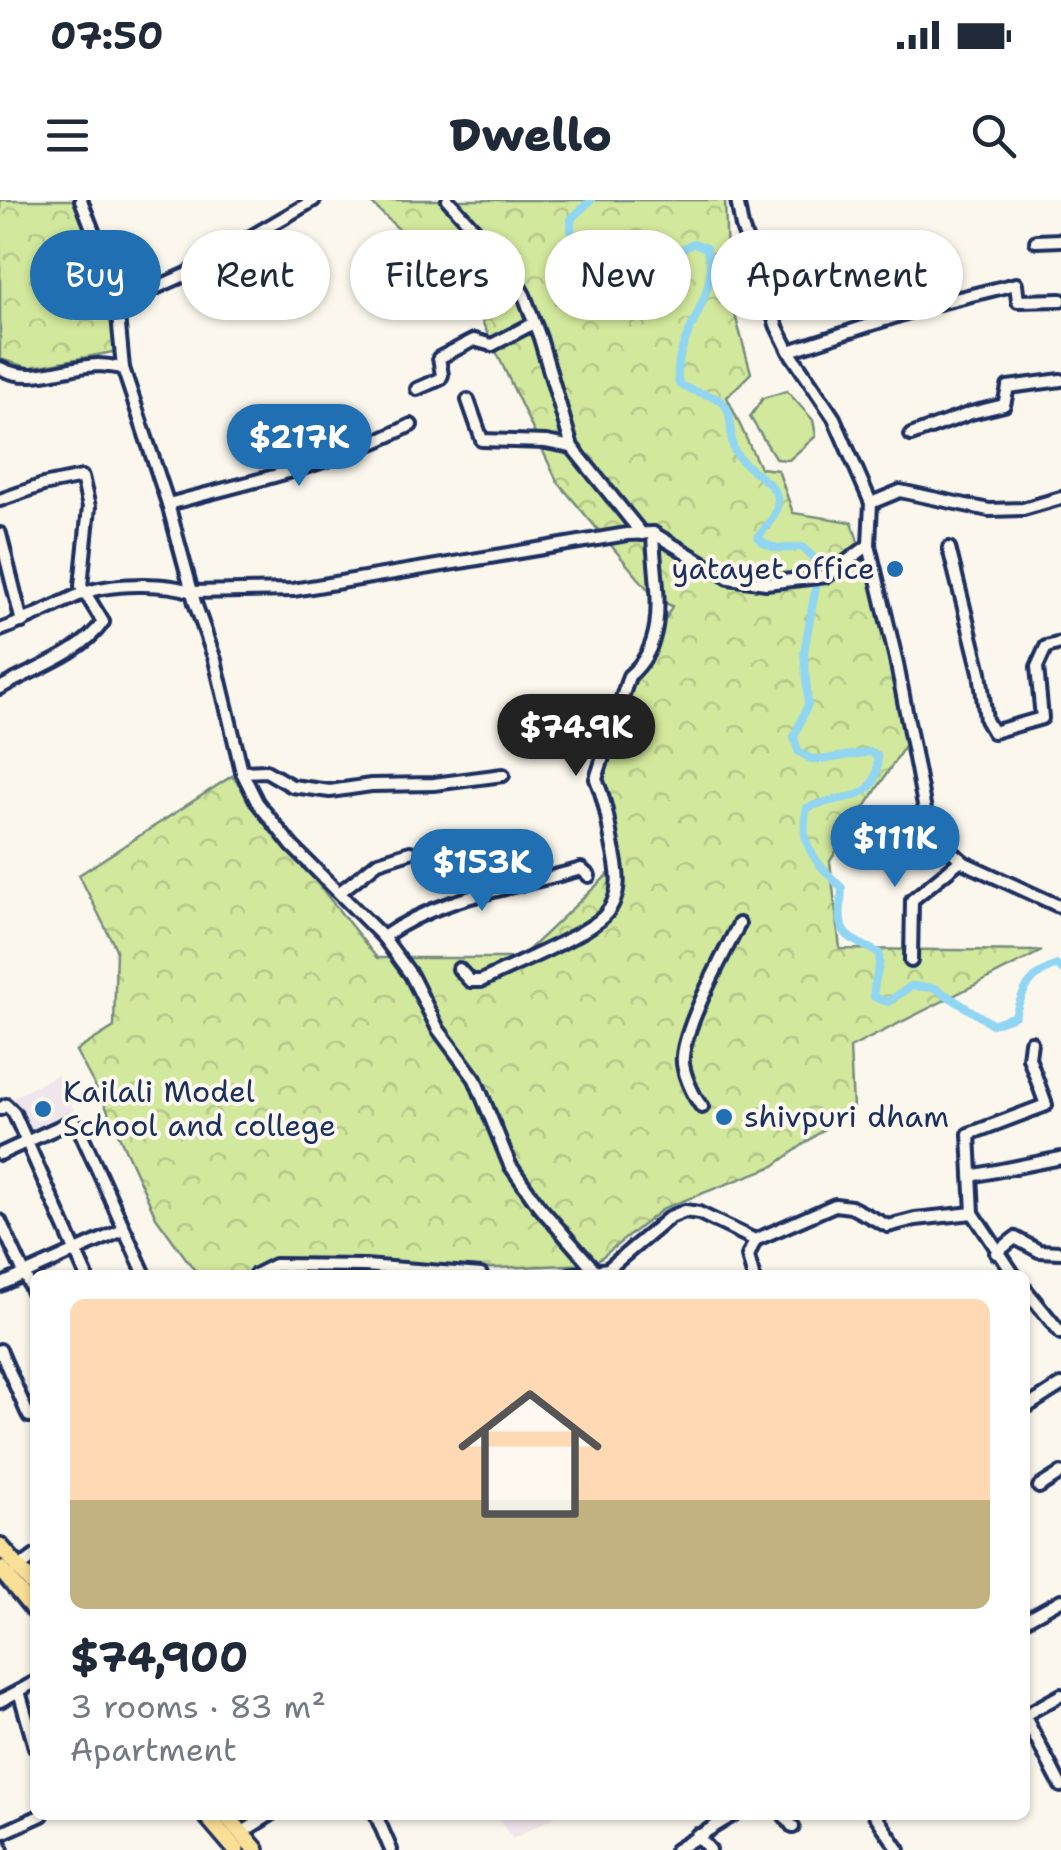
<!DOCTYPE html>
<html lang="en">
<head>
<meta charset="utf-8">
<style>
  :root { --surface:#fff; --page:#f6f6f7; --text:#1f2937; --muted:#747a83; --line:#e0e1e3; --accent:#1f6fb2 }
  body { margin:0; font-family:"Shantell Sans",sans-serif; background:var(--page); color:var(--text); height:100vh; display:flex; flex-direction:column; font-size:38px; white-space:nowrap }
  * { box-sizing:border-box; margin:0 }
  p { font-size:32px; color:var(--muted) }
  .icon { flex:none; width:55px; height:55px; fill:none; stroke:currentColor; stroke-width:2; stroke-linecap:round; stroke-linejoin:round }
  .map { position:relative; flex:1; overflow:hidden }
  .panel { position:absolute; left:30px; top:1070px; width:1000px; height:550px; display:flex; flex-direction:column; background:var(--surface); border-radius:15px; box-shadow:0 2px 8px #0004 }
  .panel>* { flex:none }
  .guide { position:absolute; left:30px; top:30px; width:1002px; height:90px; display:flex; gap:20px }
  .price { position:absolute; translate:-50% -85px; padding:0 22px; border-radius:35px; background:var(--accent); color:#fff; font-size:32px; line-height:65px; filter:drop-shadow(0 2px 5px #0008) }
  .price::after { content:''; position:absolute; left:50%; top:60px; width:30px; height:22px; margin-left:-15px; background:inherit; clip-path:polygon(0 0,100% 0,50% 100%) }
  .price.current { background:#222; color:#fff }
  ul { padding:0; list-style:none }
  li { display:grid; align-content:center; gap:20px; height:530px; padding:0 40px }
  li+li { border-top:2px solid var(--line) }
  li span { display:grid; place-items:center; height:310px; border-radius:15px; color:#555 }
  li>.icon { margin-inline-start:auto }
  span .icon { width:180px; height:180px; fill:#fffc; stroke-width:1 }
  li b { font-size:42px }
  .pill { padding:0 35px; border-radius:45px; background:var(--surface); box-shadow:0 2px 8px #0004; font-size:35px; line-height:90px }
  .pill.current { background:var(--accent); color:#fff }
  .status { display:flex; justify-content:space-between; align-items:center; height:70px; padding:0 50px; background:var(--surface); direction:ltr }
  .status svg { height:28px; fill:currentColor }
  header { display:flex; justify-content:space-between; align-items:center; height:130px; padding:0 40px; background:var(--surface); font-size:45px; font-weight:800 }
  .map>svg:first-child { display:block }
</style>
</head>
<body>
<div class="status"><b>07:50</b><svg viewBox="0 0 49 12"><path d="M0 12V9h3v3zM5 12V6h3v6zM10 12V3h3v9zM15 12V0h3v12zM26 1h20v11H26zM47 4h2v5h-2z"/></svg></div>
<header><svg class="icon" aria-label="menu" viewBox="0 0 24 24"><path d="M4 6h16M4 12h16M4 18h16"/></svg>Dwello<svg class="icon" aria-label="search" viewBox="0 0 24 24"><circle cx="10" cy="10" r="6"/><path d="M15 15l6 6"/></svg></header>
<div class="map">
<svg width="1061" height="1650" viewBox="0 0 1061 1650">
  <defs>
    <pattern id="forest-crowns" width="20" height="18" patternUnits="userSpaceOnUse" patternTransform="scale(2.5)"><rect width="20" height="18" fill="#d2e89c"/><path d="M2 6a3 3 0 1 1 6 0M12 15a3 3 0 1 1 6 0" fill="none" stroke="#b4c789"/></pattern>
  </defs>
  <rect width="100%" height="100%" fill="#fbf7ec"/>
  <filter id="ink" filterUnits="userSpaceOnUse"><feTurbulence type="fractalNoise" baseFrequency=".01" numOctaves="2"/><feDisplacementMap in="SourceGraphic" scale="20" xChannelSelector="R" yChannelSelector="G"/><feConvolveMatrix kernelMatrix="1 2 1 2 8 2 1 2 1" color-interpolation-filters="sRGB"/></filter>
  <g filter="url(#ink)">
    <!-- built -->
    <g fill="#f0e5eb">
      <polygon points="57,875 78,918 27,939 10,899"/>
      <polygon points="495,1615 557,1615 513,1639"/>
    </g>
    <!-- green -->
    <polygon fill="#d2e89c" stroke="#768c7d" stroke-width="2.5" points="787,191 813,220 816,236 789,260 776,259 750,217 763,198"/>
    <!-- forest -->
    <g fill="url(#forest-crowns)" stroke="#768c7d" stroke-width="2.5">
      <polygon points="0,0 77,0 95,47 118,151 30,168 0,159"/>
      <polygon points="368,0 725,0 728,89 751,173 727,197 760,268 778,270 793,313 852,322 876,400 906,544 830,661 840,749 1042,751 850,848 853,908 774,966 664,1008 593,1064 336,1075 198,1075 156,1017 105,905 76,851 114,827 116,749 79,675 232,576 377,758 520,758 616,667 614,632 604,578 627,500 672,406 656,399 557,281 471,98"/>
    </g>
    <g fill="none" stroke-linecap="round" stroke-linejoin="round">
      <!-- canal -->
      <path stroke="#90d5f2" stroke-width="8" d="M591,0L571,19L572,54C586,63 602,67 616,76C627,81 632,90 643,93C661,76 670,52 694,43L706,48C725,96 669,139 679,184C691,192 715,195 721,201C736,213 727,237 735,252C744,269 774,281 777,297C780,315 767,324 758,337C769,351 786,349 802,347L813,357L819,370L804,452L808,504L794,537L798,551L811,559H826L870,552L877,555C882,606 840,593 807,608C797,645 817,663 842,688C839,734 837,733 879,753C882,770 872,780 874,797L888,802L911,786L935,788L992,824L1015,816C1022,790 1031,774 1057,765L1061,769"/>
      <defs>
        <g id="minor">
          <polyline points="81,0 109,72 117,105 123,168 168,304 195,403 215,460 242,572 257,602 292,646 383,737 411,775 438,829 475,879 510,965 538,1005 599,1075"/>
          <polyline points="448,0 506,64 524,95 540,138 572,247 642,334"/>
          <polyline points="737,0 742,27 777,127 789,151 834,218 871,303"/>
          <polyline points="1036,41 1061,40"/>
          <polyline points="117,105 187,74 314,0"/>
          <polyline points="789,151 931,105 1016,84 1018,101 1061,100"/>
          <path d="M0,168C31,185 66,166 98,165C106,165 115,167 123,168"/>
          <polyline points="417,189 440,179 442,175 439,158 474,140 492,145 534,123"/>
          <polyline points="468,200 482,240 546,242 572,247"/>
          <polyline points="911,235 971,213 1004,205 1008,187 1061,180"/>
          <polyline points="1061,298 1023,309 989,310 900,291 871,303 869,345 896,459 928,626 938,640 965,663 1061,707"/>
          <path d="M0,300L43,285L82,277L89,307L81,386L103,422C80,455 34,468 0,488"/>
          <path d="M168,304C250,282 336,264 411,225"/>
          <polyline points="0,334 22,422"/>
          <polyline points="949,348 980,472 986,520 993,532 1042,518 1037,467 1046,447 1061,443"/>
          <path d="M0,430C28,420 54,406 81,394C109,383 165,382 192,392L293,390L627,334L653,333L729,378L766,383L827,376L869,345"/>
          <polyline points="242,572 266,571 292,586 330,591 371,585 434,584 503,575"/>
          <polyline points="340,692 378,662 410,652"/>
          <path d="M383,737C442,695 513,689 581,669L589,676"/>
          <polyline points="911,761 912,700 961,660"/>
          <path d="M459,769L470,781H481C509,767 587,735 605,715C623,695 618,670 613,648C608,623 606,602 596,579L629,476C672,440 654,383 653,333"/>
          <path d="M702,907C693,896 681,870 683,856C686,823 723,756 739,724"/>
          <polyline points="0,909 6,905 14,913 86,1075"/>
          <polyline points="0,954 72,921 77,924 145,1075"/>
          <polyline points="971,976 1061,958"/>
          <polyline points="973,1013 969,934 1046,905 1029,858 1031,842"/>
          <polyline points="0,1021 35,1097"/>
          <polyline points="996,1053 1015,1038 1039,1051 1060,1052"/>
          <polyline points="255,1075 275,1065 365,1066 481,1075"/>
          <polyline points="569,1075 608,1069 670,1017 685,1011 699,1013 755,1040 835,1005 851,1007 888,1026 915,1019 973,1013 1014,1075"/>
          <polyline points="753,1075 748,1056 755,1040"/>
          <polyline points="0,1085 123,1030"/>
          <polyline points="1025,1089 1061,1133"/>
          <polyline points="0,1150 26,1210 29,1216 35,1215"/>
          <polyline points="1025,1208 1061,1185"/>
          <polyline points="1039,1287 1061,1273"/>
          <polyline points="16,1370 35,1356"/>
          <polyline points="1025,1420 1061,1400"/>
          <polyline points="35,1482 19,1491 35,1547"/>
          <polyline points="0,1501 19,1491"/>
          <polyline points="1025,1515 1061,1495"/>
          <polyline points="1025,1517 1061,1586"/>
          <polyline points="376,1615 391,1650"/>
          <polyline points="784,1615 793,1627"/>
          <polyline points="875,1615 899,1650"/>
          <polyline points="241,1633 270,1615"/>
          <polyline points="0,1634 42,1615"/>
          <polyline points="697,1635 710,1650"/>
          <polyline points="0,1644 2,1650"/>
          <polyline points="676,1650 733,1615"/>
        </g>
        <g id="highway">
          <polyline points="0,1346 35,1387"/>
          <polyline points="0,1369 35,1411"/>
          <polyline points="206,1615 236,1650"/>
          <polyline points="226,1615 256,1650"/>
        </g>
      </defs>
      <!-- minor casing -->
      <use href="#minor" stroke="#1b2f5e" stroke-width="18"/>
      <!-- highway casing -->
      <use href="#highway" stroke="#1b2f5e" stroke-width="22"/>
      <!-- minor -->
      <use href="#minor" stroke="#fbf7ec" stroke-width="10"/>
      <!-- highway -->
      <use href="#highway" stroke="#fadf96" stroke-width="15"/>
    </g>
  </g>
  <!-- markers -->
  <g fill="#1f6fb2" stroke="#fbf7ec" stroke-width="4">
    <circle cx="895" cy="369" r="10"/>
    <circle cx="43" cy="909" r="10"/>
    <circle cx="724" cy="917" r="10"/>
  </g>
  <g text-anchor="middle" stroke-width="8" stroke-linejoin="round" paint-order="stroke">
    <!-- poi labels -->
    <g font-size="30" fill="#1b2f5e" stroke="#fbf7ec" text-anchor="start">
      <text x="875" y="379" text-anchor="end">yatayet office</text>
      <text x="63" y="902">Kailali Model<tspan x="63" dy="34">School and college</tspan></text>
      <text x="744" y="927">shivpuri dham</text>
    </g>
  </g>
</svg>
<b class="price" style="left:299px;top:289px">$217K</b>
<b class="price current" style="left:576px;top:579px">$74.9K</b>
<b class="price" style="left:895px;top:690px">$111K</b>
<b class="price" style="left:482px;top:714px">$153K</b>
<div class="guide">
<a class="pill current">Buy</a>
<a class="pill">Rent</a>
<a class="pill">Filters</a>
<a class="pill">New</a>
<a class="pill">Apartment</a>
</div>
<section class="panel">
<ul>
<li><span style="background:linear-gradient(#ffd9b3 65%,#c2b280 0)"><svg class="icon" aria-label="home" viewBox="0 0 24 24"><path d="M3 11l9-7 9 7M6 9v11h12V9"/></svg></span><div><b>$74,900</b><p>3 rooms · 83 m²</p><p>Apartment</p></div></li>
</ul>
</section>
</div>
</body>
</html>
